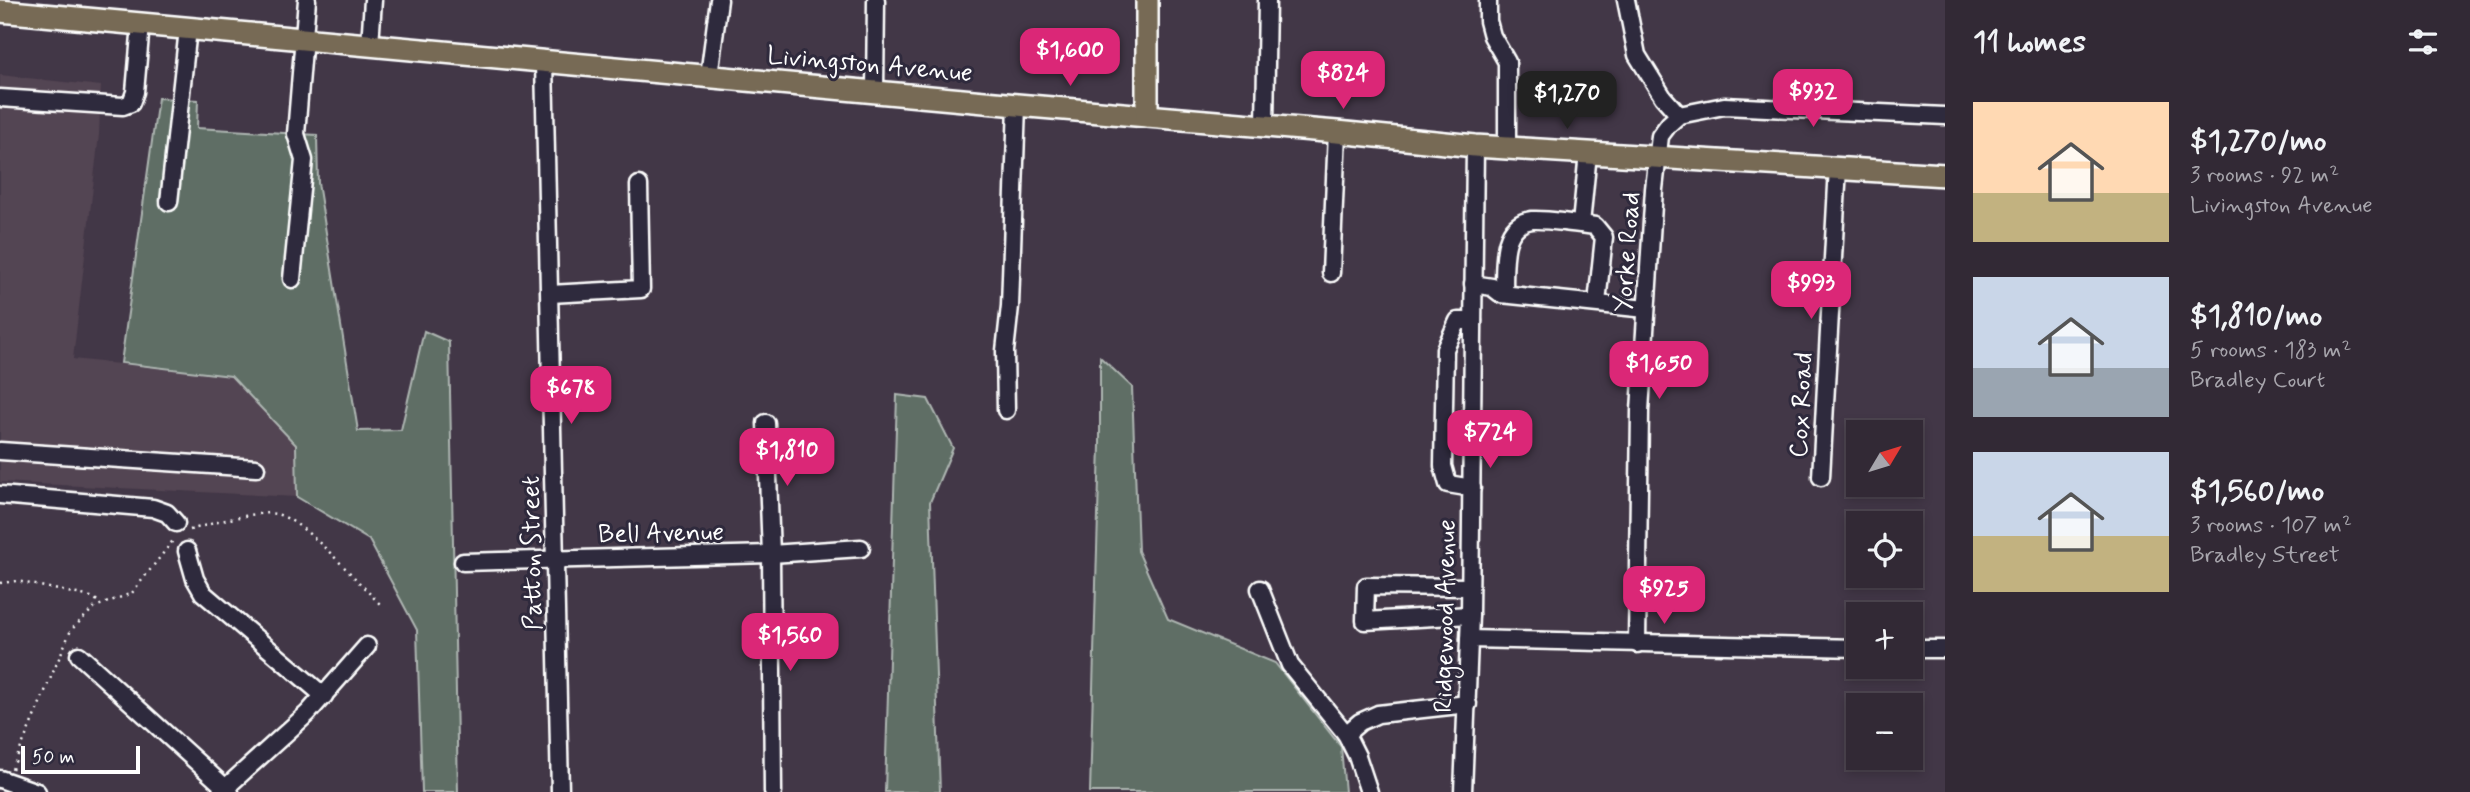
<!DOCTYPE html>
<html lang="en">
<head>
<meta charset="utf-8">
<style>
  :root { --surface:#322935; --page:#3d3541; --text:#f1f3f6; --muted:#a8a6ad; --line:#4d4550; --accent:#db2777 }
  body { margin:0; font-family:Mynerve,sans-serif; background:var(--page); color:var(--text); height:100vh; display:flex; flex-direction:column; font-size:26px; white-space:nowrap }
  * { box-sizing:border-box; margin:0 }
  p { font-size:23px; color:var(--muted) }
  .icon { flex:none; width:38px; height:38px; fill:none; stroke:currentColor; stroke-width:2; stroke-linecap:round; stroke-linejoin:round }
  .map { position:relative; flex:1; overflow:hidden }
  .side { display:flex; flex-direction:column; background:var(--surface); width:525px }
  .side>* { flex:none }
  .needle { width:46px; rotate:52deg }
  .fabs { position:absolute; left:1846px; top:420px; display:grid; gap:14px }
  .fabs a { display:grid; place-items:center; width:77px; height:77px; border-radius:0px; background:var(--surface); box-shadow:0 4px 10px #0003,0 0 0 2px var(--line); font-size:35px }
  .scale { position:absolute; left:21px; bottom:18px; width:119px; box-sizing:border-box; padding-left:7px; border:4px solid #fff; border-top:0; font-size:19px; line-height:24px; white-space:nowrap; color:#fff; -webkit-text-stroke:5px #2f2a3d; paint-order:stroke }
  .price { position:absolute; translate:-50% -60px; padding:0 16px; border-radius:14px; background:var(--accent); color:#fff; font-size:23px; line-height:46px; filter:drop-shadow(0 2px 4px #0008) }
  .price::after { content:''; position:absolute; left:50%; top:42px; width:21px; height:16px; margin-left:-10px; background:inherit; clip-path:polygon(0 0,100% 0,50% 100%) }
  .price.current { background:#222; color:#fff }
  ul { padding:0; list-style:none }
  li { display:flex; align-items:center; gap:21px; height:175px; padding:0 28px }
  li span { display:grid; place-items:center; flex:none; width:196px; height:140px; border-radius:0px; color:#555 }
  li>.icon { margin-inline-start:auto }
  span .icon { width:84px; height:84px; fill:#fffc; stroke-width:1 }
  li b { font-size:30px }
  h2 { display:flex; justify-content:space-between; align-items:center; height:84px; padding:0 28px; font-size:30px }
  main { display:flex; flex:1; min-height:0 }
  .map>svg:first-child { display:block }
</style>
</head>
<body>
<main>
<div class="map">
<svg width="1945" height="792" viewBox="0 0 1945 792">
  <rect width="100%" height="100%" fill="#423747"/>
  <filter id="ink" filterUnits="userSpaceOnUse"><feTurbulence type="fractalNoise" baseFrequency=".0143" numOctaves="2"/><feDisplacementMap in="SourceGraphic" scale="14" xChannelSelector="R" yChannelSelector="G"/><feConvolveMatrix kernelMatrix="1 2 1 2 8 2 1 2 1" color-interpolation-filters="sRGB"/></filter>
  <g filter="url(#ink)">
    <!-- built -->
    <polygon fill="#534452" points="0,75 101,86 99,135 73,359 231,376 296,445 297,497 0,482"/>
    <!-- green -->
    <g fill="#5e6e65" stroke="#aeb6b2" stroke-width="2">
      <polygon points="158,98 198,100 197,128 317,135 318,183 358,431 401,430 424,331 449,342 458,792 422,792 417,630 369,540 297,497 296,445 231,376 121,363"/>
      <polygon points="1100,357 1132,387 1138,551 1168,619 1275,663 1341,747 1345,792 1090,792 1100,445"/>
      <polygon points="897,395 928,399 953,448 930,502 940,792 885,792"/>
    </g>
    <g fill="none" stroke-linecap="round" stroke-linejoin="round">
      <defs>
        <g id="minor">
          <polyline points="1488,0 1488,21 1492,36 1507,62 1507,149"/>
          <polyline points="1626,0 1637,55 1663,97 1679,115"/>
          <polyline points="370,45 373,0"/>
          <polyline points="544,62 560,792"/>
          <polyline points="709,76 719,0"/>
          <polyline points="875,91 876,0"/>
          <polyline points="0,98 123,106 131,103 135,92 141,24"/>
          <polyline points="1265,125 1267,0"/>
          <polyline points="169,202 188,29"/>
          <polyline points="1581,224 1595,226 1604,237 1597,303"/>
          <polyline points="1331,273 1337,132"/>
          <polyline points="292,279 304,160 296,134 307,0"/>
          <polyline points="1473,284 1492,287 1501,294 1646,309"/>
          <polyline points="550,294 641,289 639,185"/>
          <path d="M1504,294C1505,269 1499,224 1532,220C1547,219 1566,223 1581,224L1588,153"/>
          <polyline points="1006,410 1005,351 1010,306 1017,105"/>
          <polyline points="766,423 771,554 773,792"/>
          <polyline points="0,451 256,468"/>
          <polyline points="1821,477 1838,167"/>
          <polyline points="1472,488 1448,484 1443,466 1445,349 1458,321 1473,321"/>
          <polyline points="0,495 153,508 167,513 176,523"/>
          <polyline points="187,551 195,579 203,593 324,696"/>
          <polyline points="463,562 771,554 861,548"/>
          <polyline points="1470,587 1366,586 1365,621 1470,615"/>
          <polyline points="1260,589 1290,665 1346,734 1357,756 1369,792"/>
          <polyline points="1469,639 1858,648"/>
          <polyline points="1637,644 1640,411 1654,189 1660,136 1669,124 1679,115 1724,106 1945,116"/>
          <polyline points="1911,649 1945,649"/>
          <polyline points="79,655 230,792"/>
          <polyline points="1346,734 1360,722 1378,714 1468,704"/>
          <polyline points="0,779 37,792"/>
          <polyline points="221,792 308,713 367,646"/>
          <polyline points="1463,792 1470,615 1475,146"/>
        </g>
        <g id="major">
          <polyline points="0,11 1017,105 1337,132 1475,146 1945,175"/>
          <polyline points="1147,116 1147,0"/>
        </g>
      </defs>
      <!-- minor casing -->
      <use href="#minor" stroke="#fff" stroke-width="21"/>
      <!-- major casing -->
      <use href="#major" stroke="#fff" stroke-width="26"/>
      <!-- path -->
      <g stroke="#fff" stroke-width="2.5" stroke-dasharray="2 5" stroke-linecap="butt">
        <path d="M190,530C209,524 258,510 276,514C305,520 359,584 382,606"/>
        <polyline points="0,583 17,581 26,583 91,597 101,603"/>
        <polyline points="12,769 71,630 95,607 132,593 175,538"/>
      </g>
      <!-- minor -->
      <use href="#minor" stroke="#2f2a3d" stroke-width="16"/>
      <!-- major -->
      <use href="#major" stroke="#776a54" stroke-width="21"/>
    </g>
  </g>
  <g text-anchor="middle" stroke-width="6" stroke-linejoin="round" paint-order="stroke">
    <!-- street labels -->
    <g font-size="26" fill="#fff" stroke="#2f2a3d">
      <text transform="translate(870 63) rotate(5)" y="9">Livingston Avenue</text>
      <text transform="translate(1626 252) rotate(-86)" y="9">Yorke Road</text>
      <text transform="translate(1800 405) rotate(-87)" y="9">Cox Road</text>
      <text transform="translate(661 532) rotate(-1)" y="9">Bell Avenue</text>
      <text transform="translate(531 553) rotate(-91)" y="9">Patton Street</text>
      <text transform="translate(1444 616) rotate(-89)" y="9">Ridgewood Avenue</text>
    </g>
  </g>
</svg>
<div class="fabs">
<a><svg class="needle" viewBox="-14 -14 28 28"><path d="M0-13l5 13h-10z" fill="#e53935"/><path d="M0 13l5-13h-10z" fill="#a8a6ad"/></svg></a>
<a><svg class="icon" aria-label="locate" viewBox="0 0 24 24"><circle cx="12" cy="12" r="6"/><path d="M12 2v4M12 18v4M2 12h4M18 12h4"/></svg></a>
<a>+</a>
<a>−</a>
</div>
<div class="scale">50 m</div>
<b class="price" style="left:1070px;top:88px">$1,600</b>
<b class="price" style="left:1343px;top:111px">$824</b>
<b class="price" style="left:1813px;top:129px">$932</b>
<b class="price current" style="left:1567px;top:131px">$1,270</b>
<b class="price" style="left:1811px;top:321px">$993</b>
<b class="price" style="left:1659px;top:401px">$1,650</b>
<b class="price" style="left:571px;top:426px">$678</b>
<b class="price" style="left:1490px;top:470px">$724</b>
<b class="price" style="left:787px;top:488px">$1,810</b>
<b class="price" style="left:1664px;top:626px">$925</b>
<b class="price" style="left:790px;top:673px">$1,560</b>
</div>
<section class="side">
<h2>11 homes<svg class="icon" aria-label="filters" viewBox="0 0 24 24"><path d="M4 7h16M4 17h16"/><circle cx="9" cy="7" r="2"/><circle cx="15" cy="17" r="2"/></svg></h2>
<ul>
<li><span style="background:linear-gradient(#ffd9b3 65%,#c2b280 0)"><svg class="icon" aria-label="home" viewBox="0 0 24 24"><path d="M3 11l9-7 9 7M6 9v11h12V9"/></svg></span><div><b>$1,270/mo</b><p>3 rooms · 92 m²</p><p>Livingston Avenue</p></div></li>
<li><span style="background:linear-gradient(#c9d6e8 65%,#9aa5b1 0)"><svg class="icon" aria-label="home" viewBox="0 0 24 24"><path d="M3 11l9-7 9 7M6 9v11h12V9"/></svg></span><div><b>$1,810/mo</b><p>5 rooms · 183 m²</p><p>Bradley Court</p></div></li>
<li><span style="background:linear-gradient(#c9d6e8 60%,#c2b280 0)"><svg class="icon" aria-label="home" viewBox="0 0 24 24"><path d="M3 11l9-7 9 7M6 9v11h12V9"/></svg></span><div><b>$1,560/mo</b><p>3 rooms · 107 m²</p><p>Bradley Street</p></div></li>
</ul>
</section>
</main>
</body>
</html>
